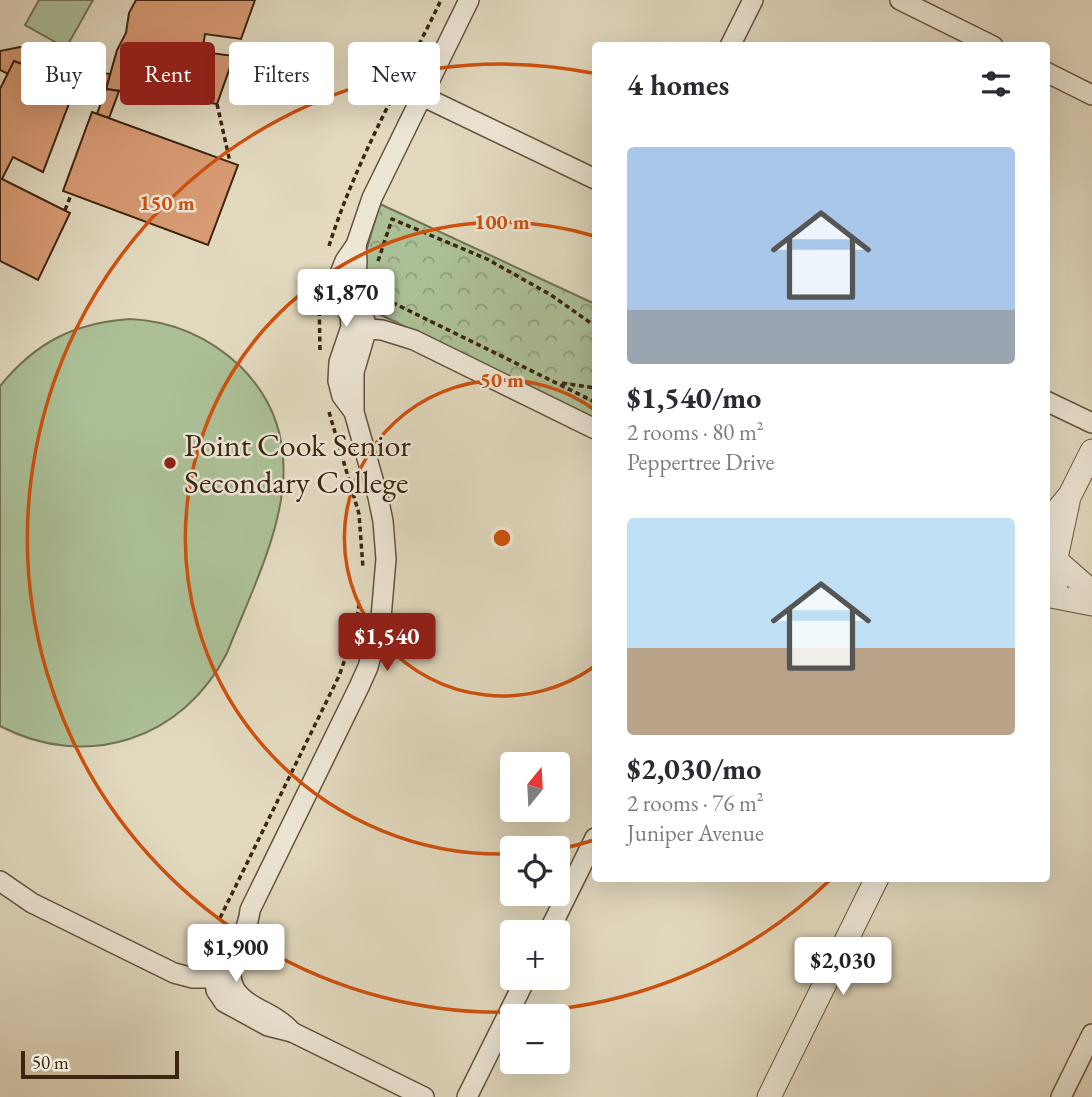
<!DOCTYPE html>
<html lang="en">
<head>
<meta charset="utf-8">
<style>
  :root { --surface:#fff; --page:#f7f7f7; --text:#2b2b33; --muted:#7c7c81; --accent:#8f2418 }
  body { margin:0; font-family:"EB Garamond",serif; background:var(--page); color:var(--text); height:100vh; display:flex; flex-direction:column; font-size:26px; white-space:nowrap }
  * { box-sizing:border-box; margin:0 }
  p { font-size:23px; color:var(--muted) }
  .icon { flex:none; width:38px; height:38px; fill:none; stroke:currentColor; stroke-width:2; stroke-linecap:round; stroke-linejoin:round }
  .map { position:relative; flex:1; overflow:hidden }
  .side { position:absolute; left:592px; top:42px; width:458px; height:840px; display:flex; flex-direction:column; background:var(--surface); border-radius:7px; box-shadow:0 7px 28px #0002 }
  .side>* { flex:none }
  .top-card { position:absolute; left:21px; top:42px; width:466px; height:63px; display:flex; gap:14px }
  .needle { width:46px; rotate:18deg }
  .controls { position:absolute; left:500px; top:752px; display:grid; gap:14px }
  .controls a { display:grid; place-items:center; width:70px; height:70px; border-radius:7px; background:var(--surface); box-shadow:0 7px 28px #0002; font-size:35px }
  .scale { position:absolute; left:21px; bottom:18px; width:158px; box-sizing:border-box; padding-left:7px; border:4px solid #3d2512; border-top:0; font-size:19px; line-height:24px; white-space:nowrap; color:#3d2512; -webkit-text-stroke:5px #ece6d5; paint-order:stroke }
  .price { position:absolute; translate:-50% -60px; padding:0 16px; border-radius:7px; background:#fff; color:#222; font-size:23px; line-height:46px; filter:drop-shadow(0 2px 4px #0008) }
  .price::after { content:''; position:absolute; left:50%; top:42px; width:21px; height:16px; margin-left:-10px; background:inherit; clip-path:polygon(0 0,100% 0,50% 100%) }
  .price.current { background:var(--accent); color:#fff }
  ul { padding:0; list-style:none }
  li { display:grid; align-content:center; gap:14px; height:371px; padding:0 35px }
  li span { display:grid; place-items:center; height:217px; border-radius:7px; color:#555 }
  li>.icon { margin-inline-start:auto }
  span .icon { width:126px; height:126px; fill:#fffc; stroke-width:1 }
  li b { font-size:30px }
  h2 { display:flex; justify-content:space-between; align-items:center; height:84px; padding:0 35px; font-size:30px }
  .chip { padding:0 24px; border-radius:7px; background:var(--surface); box-shadow:0 7px 28px #0002; font-size:24px; line-height:63px }
  .chip.current { background:var(--accent); color:#fff }
  .map>svg:first-child { display:block }
</style>
</head>
<body>
<div class="map">
<svg width="1092" height="1097" viewBox="0 0 1092 1097">
  <defs>
    <pattern id="forest-crowns" width="20" height="18" patternUnits="userSpaceOnUse" patternTransform="scale(1.75)"><rect width="20" height="18" fill="#acc097"/><path d="M2 6a3 3 0 1 1 6 0M12 15a3 3 0 1 1 6 0" fill="none" stroke="#8d9c7a"/></pattern>
  </defs>
  <rect width="100%" height="100%" fill="#e2d9bf"/>
  <filter id="stains"><feTurbulence type="fractalNoise" baseFrequency=".00286" numOctaves="4"/><feColorMatrix values="0 0 0 0 .2 0 0 0 0 .09 0 0 0 0 .02 0 0 0 .5 -.17"/></filter>
  <radialGradient id="worn" r=".72"><stop offset=".6" stop-color="#630" stop-opacity="0"/><stop offset="1" stop-color="#630" stop-opacity=".3"/></radialGradient>
  <!-- grass -->
  <g fill="#acc097" stroke="#747254" stroke-width="2">
    <polygon points="39,0 93,0 66,48 25,25"/>
    <path d="M130,319C173,321 209,337 240,366C327,452 263,561 227,653C183,740 86,771 0,726V386C36,342 74,323 130,319Z"/>
  </g>
  <!-- forest -->
  <polygon fill="url(#forest-crowns)" stroke="#747254" stroke-width="2" points="380,204 595,304 595,421 371,310 359,275"/>
  <!-- building -->
  <g fill="#d89b74" stroke="#3d2512" stroke-width="2">
    <polygon points="136,0 255,0 241,39 205,34 202,52 234,56 217,104 106,89 117,50 126,33 129,13"/>
    <polygon points="20,47 80,70 110,74 106,89 76,85 14,61 8,74 0,70 0,51"/>
    <polygon points="14,61 76,85 43,172 13,157 2,179 70,213 38,280 0,261 0,89"/>
    <polygon points="106,89 119,91 109,118 97,114"/>
    <polygon points="92,112 238,165 208,245 63,191"/>
  </g>
  <g fill="none" stroke-linecap="round" stroke-linejoin="round">
    <defs>
      <g id="minor">
        <polyline points="900,0 993,46"/>
        <polyline points="730,46 753,0"/>
        <polyline points="1046,72 1092,95"/>
        <polyline points="422,96 595,179"/>
        <polyline points="355,328 382,330 414,340 595,429"/>
        <polyline points="1046,401 1092,423"/>
        <polyline points="354,412 342,396 338,381 339,362 351,327 350,316 340,290 339,276 345,261 356,245 372,198 469,0"/>
        <polyline points="0,881 32,903 174,973 193,978 225,978"/>
        <polyline points="548,933 595,838"/>
        <polyline points="230,937 218,963 215,979 216,990 224,1002 268,1026 292,1032 424,1097"/>
        <path d="M292,1032C278,1016 263,1013 246,1001C211,976 248,942 250,910L359,687L368,667L381,618L386,559L383,521L378,497L354,412V372L367,328L355,288L357,262L356,245"/>
        <polyline points="467,1097 526,978"/>
        <polyline points="1061,1097 1092,1034"/>
      </g>
      <g id="tertiary">
        <polyline points="1046,524 1070,495 1092,451"/>
        <path d="M1046,548C1063,561 1064,581 1046,593"/>
        <polyline points="1056,558 1068,502"/>
        <polyline points="1059,563 1092,592"/>
        <polyline points="1046,595 1092,604"/>
        <polyline points="769,1097 877,878"/>
      </g>
    </defs>
    <!-- minor casing -->
    <use href="#minor" stroke="#66523d" stroke-width="22"/>
    <!-- tertiary casing -->
    <use href="#tertiary" stroke="#66523d" stroke-width="25"/>
    <!-- path -->
    <g stroke="#3d2512" stroke-width="3.5" stroke-dasharray="5 3.5" stroke-linecap="butt">
      <polyline points="217,104 230,162"/>
      <polyline points="65,210 71,195"/>
      <path d="M329,246C356,160 402,81 441,0"/>
      <polyline points="378,261 392,219 487,259 551,295 595,326"/>
      <polyline points="319,294 320,353"/>
      <polyline points="377,295 595,402"/>
      <polyline points="562,383 595,388"/>
      <polyline points="329,412 359,514 363,568"/>
      <polyline points="220,918 339,676 354,633 360,600"/>
    </g>
    <!-- minor -->
    <use href="#minor" stroke="#ece6d5" stroke-width="19"/>
    <!-- tertiary -->
    <use href="#tertiary" stroke="#ece6d5" stroke-width="23"/>
  </g>
  <!-- distance rings -->
  <g fill="none" stroke="#ce510d" stroke-width="3.5">
    <path d="M595 666A158 158 0 1 1 595 410"/>
    <path d="M594 840A316 316 0 0 1 560 849M510 854A316 316 0 1 1 594 236"/>
    <path d="M831 879A474 474 0 1 1 592 73"/>
  </g>
  <!-- markers -->
  <circle fill="#8f2418" stroke="#ece6d5" stroke-width="2.5" cx="170" cy="463" r="7"/>
  <g text-anchor="middle" stroke-width="5" stroke-linejoin="round" paint-order="stroke">
    <!-- poi labels -->
    <g font-size="32" fill="#3d2512" stroke="#ece6d5" text-anchor="start">
      <text x="184" y="456">Point Cook Senior<tspan x="184" dy="37">Secondary College</tspan></text>
    </g>
  </g>
  <circle cx="502" cy="538" r="10" fill="#ce510d" stroke="#ece6d5" stroke-width="3.5"/>
  <g font-size="21" text-anchor="middle" font-weight="bold" fill="#ce510d" stroke="#ece6d5" stroke-width="5" stroke-linejoin="round" paint-order="stroke">
    <text x="167" y="210">150 m</text>
    <text x="502" y="229">100 m</text>
    <text x="502" y="387">50 m</text>
  </g>
  <rect width="100%" height="100%" filter="url(#stains)"/>
  <rect width="100%" height="100%" fill="url(#worn)"/>
</svg>
<div class="controls">
<a><svg class="needle" viewBox="-14 -14 28 28"><path d="M0-13l5 13h-10z" fill="#e53935"/><path d="M0 13l5-13h-10z" fill="#7c7c81"/></svg></a>
<a><svg class="icon" aria-label="locate" viewBox="0 0 24 24"><circle cx="12" cy="12" r="6"/><path d="M12 2v4M12 18v4M2 12h4M18 12h4"/></svg></a>
<a>+</a>
<a>−</a>
</div>
<div class="scale">50 m</div>
<b class="price" style="left:346px;top:329px">$1,870</b>
<b class="price current" style="left:387px;top:673px">$1,540</b>
<b class="price" style="left:236px;top:984px">$1,900</b>
<b class="price" style="left:843px;top:997px">$2,030</b>
<div class="top-card">
<a class="chip">Buy</a>
<a class="chip current">Rent</a>
<a class="chip">Filters</a>
<a class="chip">New</a>
</div>
<section class="side">
<h2>4 homes<svg class="icon" aria-label="filters" viewBox="0 0 24 24"><path d="M4 7h16M4 17h16"/><circle cx="9" cy="7" r="2"/><circle cx="15" cy="17" r="2"/></svg></h2>
<ul>
<li><span style="background:linear-gradient(#a9c7e8 75%,#9aa5b1 0)"><svg class="icon" aria-label="home" viewBox="0 0 24 24"><path d="M3 11l9-7 9 7M6 9v11h12V9"/></svg></span><div><b>$1,540/mo</b><p>2 rooms · 80 m²</p><p>Peppertree Drive</p></div></li>
<li><span style="background:linear-gradient(#bfe0f5 60%,#b9a48a 0)"><svg class="icon" aria-label="home" viewBox="0 0 24 24"><path d="M3 11l9-7 9 7M6 9v11h12V9"/></svg></span><div><b>$2,030/mo</b><p>2 rooms · 76 m²</p><p>Juniper Avenue</p></div></li>
</ul>
</section>
</div>
</body>
</html>
